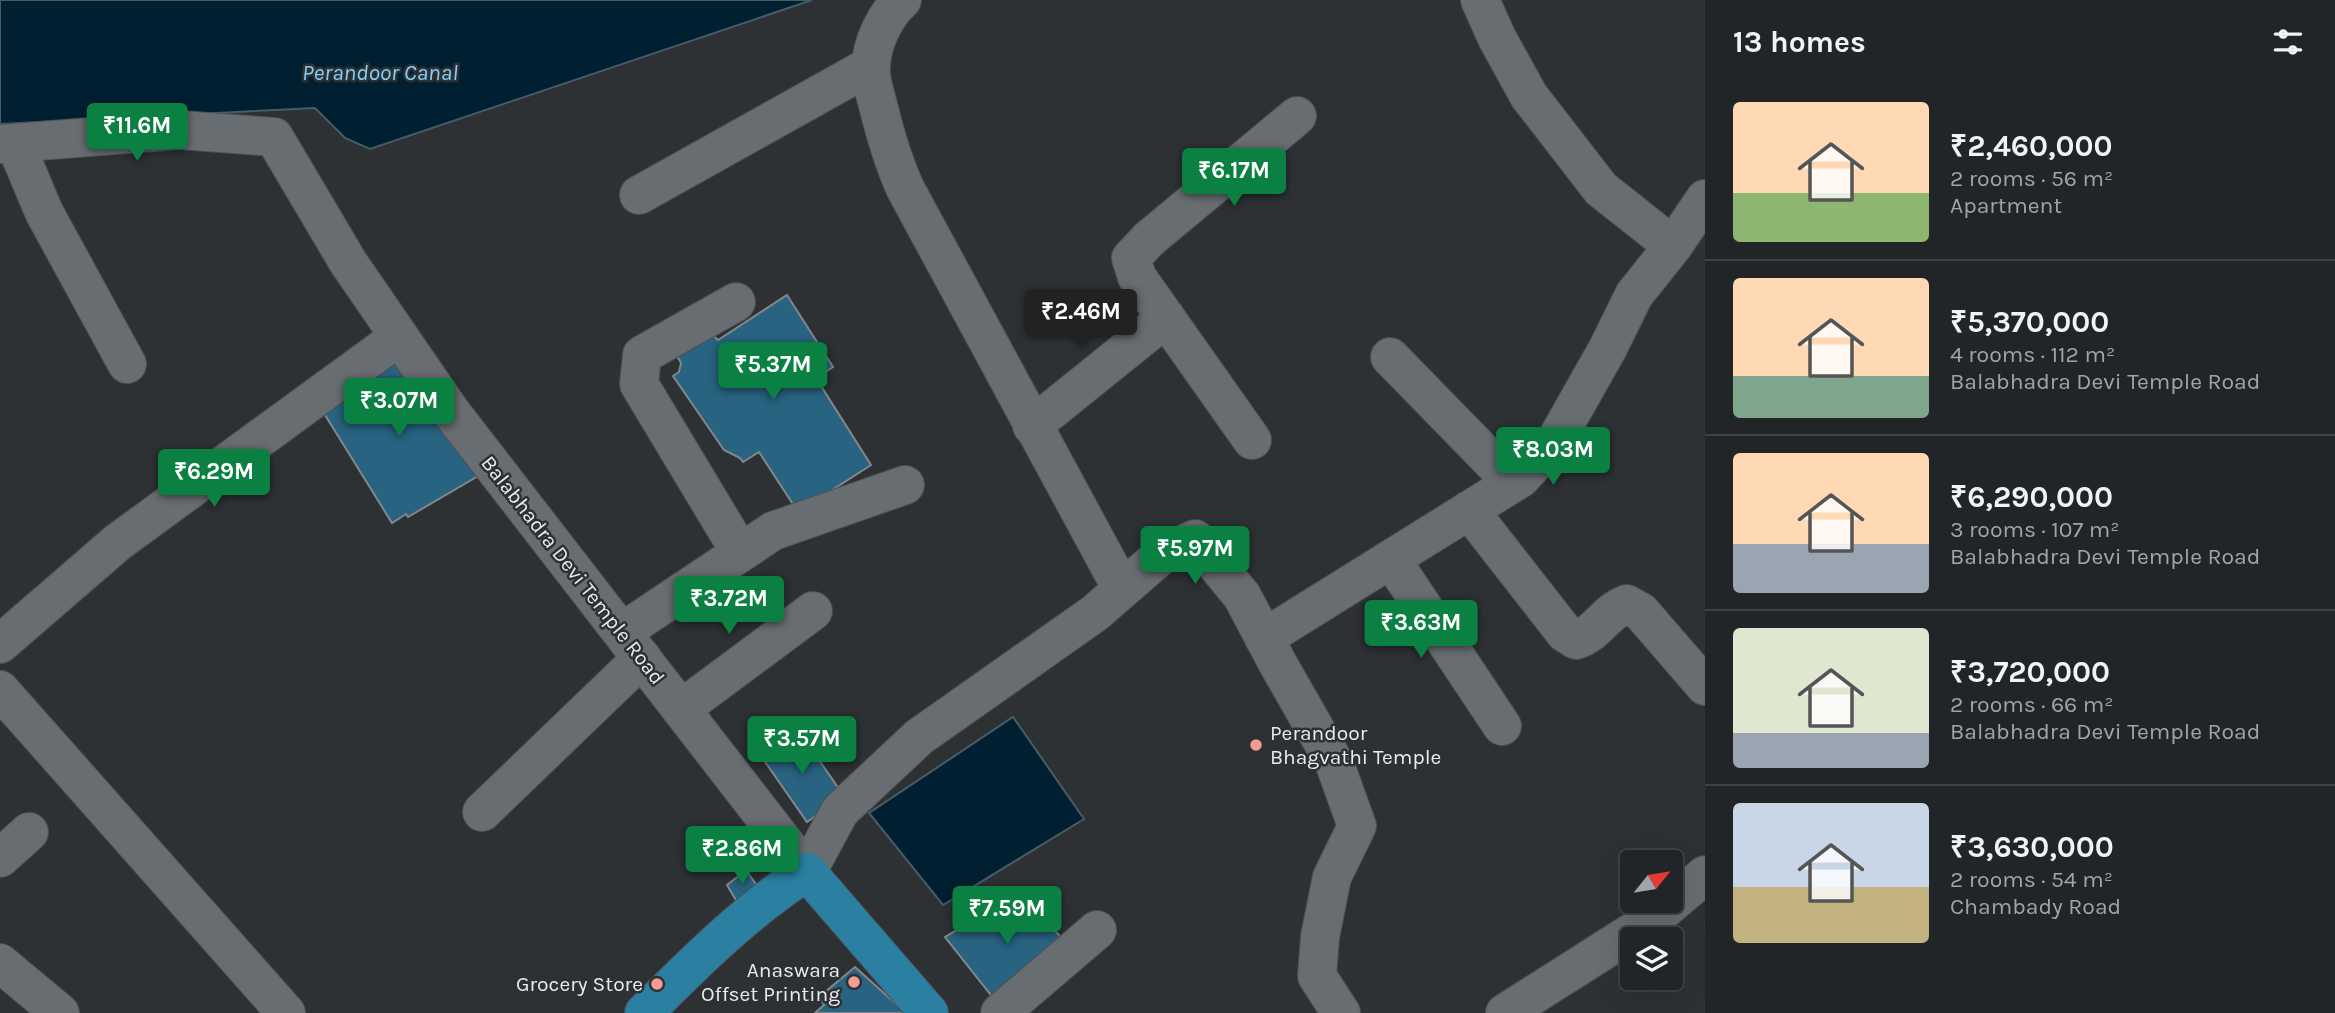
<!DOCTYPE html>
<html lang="en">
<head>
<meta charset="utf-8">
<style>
  :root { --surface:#222527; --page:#2e3133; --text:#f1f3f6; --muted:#a2a5a7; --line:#3f4244; --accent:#0b8043 }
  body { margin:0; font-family:Karla,sans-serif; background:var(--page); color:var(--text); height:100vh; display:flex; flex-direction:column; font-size:26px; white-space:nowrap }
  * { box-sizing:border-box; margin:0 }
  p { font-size:23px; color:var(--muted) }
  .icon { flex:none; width:38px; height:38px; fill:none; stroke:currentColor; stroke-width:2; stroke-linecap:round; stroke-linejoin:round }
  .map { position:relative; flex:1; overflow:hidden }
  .drawer { display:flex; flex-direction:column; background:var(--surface); width:630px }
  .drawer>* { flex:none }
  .needle { width:46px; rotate:60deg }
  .buttons { position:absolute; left:1620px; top:850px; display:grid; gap:14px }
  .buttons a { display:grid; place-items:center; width:63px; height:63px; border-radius:7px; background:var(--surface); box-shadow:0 7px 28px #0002,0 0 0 2px var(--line); font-size:35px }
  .price { position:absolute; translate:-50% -60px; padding:0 16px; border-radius:7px; background:var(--accent); color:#fff; font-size:23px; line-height:46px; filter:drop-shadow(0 2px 4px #0008) }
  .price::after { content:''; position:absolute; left:50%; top:42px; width:21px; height:16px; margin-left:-10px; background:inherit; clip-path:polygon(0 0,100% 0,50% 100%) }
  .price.selected { background:#222; color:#fff }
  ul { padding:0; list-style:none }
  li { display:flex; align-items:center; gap:21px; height:175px; padding:0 28px }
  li+li { border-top:2px solid var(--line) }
  li span { display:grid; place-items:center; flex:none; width:196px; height:140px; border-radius:7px; color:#555 }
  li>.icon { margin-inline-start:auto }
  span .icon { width:84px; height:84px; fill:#fffc; stroke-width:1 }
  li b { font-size:30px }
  h2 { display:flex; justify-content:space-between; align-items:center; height:84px; padding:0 28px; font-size:30px }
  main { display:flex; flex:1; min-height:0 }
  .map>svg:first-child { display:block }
</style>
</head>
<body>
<main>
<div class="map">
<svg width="1705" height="1013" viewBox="0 0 1705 1013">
  <rect width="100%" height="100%" fill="#2d3134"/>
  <!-- water -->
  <g fill="#001f30" stroke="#465c69" stroke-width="2">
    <polygon points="0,0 812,0 370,149 345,138 315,108 0,124"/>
    <polygon points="1013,717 1084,819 943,905 869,813"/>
  </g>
  <!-- building -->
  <g fill="#286381" stroke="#82878b" stroke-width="2">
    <polygon points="787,295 833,367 816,378 871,465 798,512 759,452 743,462 740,458 724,450 673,376 679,372 681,363 674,351 708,331 718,340"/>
    <polygon points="396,351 485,472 408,517 406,514 392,523 317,402"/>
    <polygon points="798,730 844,796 807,822 761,756"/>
    <polygon points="761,820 803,874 784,885 737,837"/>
    <polygon points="746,870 758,887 737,902 727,885"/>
    <polygon points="1020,892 1068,945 998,1004 945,937"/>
    <polygon points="855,967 906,1013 815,1013 824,1005 819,997"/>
  </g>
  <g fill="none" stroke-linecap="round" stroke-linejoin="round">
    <defs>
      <g id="minor">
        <path d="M902,0C885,15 871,44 871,68C870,80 875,93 878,105C885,134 893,161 905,188L1122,589"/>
        <polyline points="1480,0 1497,38 1529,96 1601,189 1673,246"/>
        <polyline points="15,143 44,212 127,364"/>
        <polyline points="0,144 180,130 274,137 348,262 451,412 807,872 840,811 919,737 1095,613 1164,553 1195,539 1242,596 1278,664 1334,762 1357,826 1332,877 1320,937 1317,976 1341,1013"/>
        <polyline points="639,195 870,66"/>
        <polyline points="736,302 642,355 639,384 740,552"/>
        <polyline points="1390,357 1513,483"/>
        <polyline points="1032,426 1166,318"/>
        <polyline points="1252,440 1137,277 1131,258 1149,239 1297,116"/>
        <path d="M1469,510L1565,633L1576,640C1597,634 1606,611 1627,604L1641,612L1705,686"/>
        <polyline points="1391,559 1502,726"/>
        <polyline points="622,632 773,531 905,485"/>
        <polyline points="1264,638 1521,478 1556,440 1608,348 1634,295 1673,246 1705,199"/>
        <polyline points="0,644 118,542 399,337"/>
        <polyline points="0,690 286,1013"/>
        <polyline points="681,709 813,611"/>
        <polyline points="482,812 642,658"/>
        <polyline points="0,858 29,832"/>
        <polyline points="0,963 60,1013"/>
        <polyline points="1000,1013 1097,930"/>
        <polyline points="1505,1013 1653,919 1705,875"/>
      </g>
      <path id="major" d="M644,1013C692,965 749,908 807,872L929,1013"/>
    </defs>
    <!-- minor casing -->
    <use href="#minor" stroke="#4c5053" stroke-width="40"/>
    <!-- major casing -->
    <use href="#major" stroke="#4c5053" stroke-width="40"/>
    <!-- minor -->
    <use href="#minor" stroke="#676d70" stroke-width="38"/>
    <!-- major -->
    <use href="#major" stroke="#2b7fa0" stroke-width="38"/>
  </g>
  <!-- markers -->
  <g fill="#f59c95" stroke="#2d3134" stroke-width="2.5">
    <circle cx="1256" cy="745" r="7"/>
    <circle cx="854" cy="982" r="7"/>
    <circle cx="657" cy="984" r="7"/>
  </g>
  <g text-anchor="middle" stroke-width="5" stroke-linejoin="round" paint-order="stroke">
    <!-- street labels -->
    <g font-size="21" fill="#e9ecee" stroke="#2d3134">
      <text transform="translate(573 570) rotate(52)" y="7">Balabhadra Devi Temple Road</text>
    </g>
    <!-- poi labels -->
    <g font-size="21" fill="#e9ecee" stroke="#2d3134" text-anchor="end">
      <text x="1270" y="740" text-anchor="start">Perandoor<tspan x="1270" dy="24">Bhagvathi Temple</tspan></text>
      <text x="840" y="977">Anaswara<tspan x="840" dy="24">Offset Printing</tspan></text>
      <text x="643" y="991">Grocery Store</text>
    </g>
    <!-- water labels -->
    <g font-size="23" font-style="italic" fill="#84cff9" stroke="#2d3134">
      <text x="380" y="80">Perandoor Canal</text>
    </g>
  </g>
</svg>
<div class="buttons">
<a><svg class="needle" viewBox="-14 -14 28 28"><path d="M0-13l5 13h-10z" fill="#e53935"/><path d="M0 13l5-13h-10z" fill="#a2a5a7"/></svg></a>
<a><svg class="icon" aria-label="layers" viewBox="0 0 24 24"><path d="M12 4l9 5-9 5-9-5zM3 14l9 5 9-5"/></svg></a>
</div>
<b class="price" style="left:137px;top:163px">₹11.6M</b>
<b class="price" style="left:1234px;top:208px">₹6.17M</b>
<b class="price selected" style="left:1081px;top:349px">₹2.46M</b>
<b class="price" style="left:773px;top:402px">₹5.37M</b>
<b class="price" style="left:399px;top:438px">₹3.07M</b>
<b class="price" style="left:1553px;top:487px">₹8.03M</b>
<b class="price" style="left:214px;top:509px">₹6.29M</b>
<b class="price" style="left:1195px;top:586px">₹5.97M</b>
<b class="price" style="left:729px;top:636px">₹3.72M</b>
<b class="price" style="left:1421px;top:660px">₹3.63M</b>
<b class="price" style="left:802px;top:776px">₹3.57M</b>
<b class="price" style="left:742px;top:886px">₹2.86M</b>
<b class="price" style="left:1007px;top:946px">₹7.59M</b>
</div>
<section class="drawer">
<h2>13 homes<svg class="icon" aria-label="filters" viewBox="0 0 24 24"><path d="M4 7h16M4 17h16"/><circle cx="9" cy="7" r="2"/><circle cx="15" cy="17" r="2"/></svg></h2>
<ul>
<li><span style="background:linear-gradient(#ffd9b3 65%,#8fb573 0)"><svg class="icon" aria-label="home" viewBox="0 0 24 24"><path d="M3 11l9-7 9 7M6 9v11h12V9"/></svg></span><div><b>₹2,460,000</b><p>2 rooms · 56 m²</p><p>Apartment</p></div></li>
<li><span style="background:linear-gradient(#ffd9b3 70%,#7fa58c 0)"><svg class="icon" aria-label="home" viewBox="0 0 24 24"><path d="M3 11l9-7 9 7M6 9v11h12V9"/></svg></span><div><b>₹5,370,000</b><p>4 rooms · 112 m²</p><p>Balabhadra Devi Temple Road</p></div></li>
<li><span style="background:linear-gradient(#ffd9b3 65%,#9aa5b1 0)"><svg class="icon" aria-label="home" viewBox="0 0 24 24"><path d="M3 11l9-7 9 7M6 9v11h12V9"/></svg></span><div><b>₹6,290,000</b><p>3 rooms · 107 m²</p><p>Balabhadra Devi Temple Road</p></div></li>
<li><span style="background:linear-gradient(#dfe7d0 75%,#9aa5b1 0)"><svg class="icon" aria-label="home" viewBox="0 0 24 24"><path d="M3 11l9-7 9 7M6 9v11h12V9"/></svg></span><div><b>₹3,720,000</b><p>2 rooms · 66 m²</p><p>Balabhadra Devi Temple Road</p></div></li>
<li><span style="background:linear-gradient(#c9d6e8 60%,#c2b280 0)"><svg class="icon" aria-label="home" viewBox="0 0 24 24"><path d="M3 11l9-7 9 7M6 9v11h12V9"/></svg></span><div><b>₹3,630,000</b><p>2 rooms · 54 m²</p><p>Chambady Road</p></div></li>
</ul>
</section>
</main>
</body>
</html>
